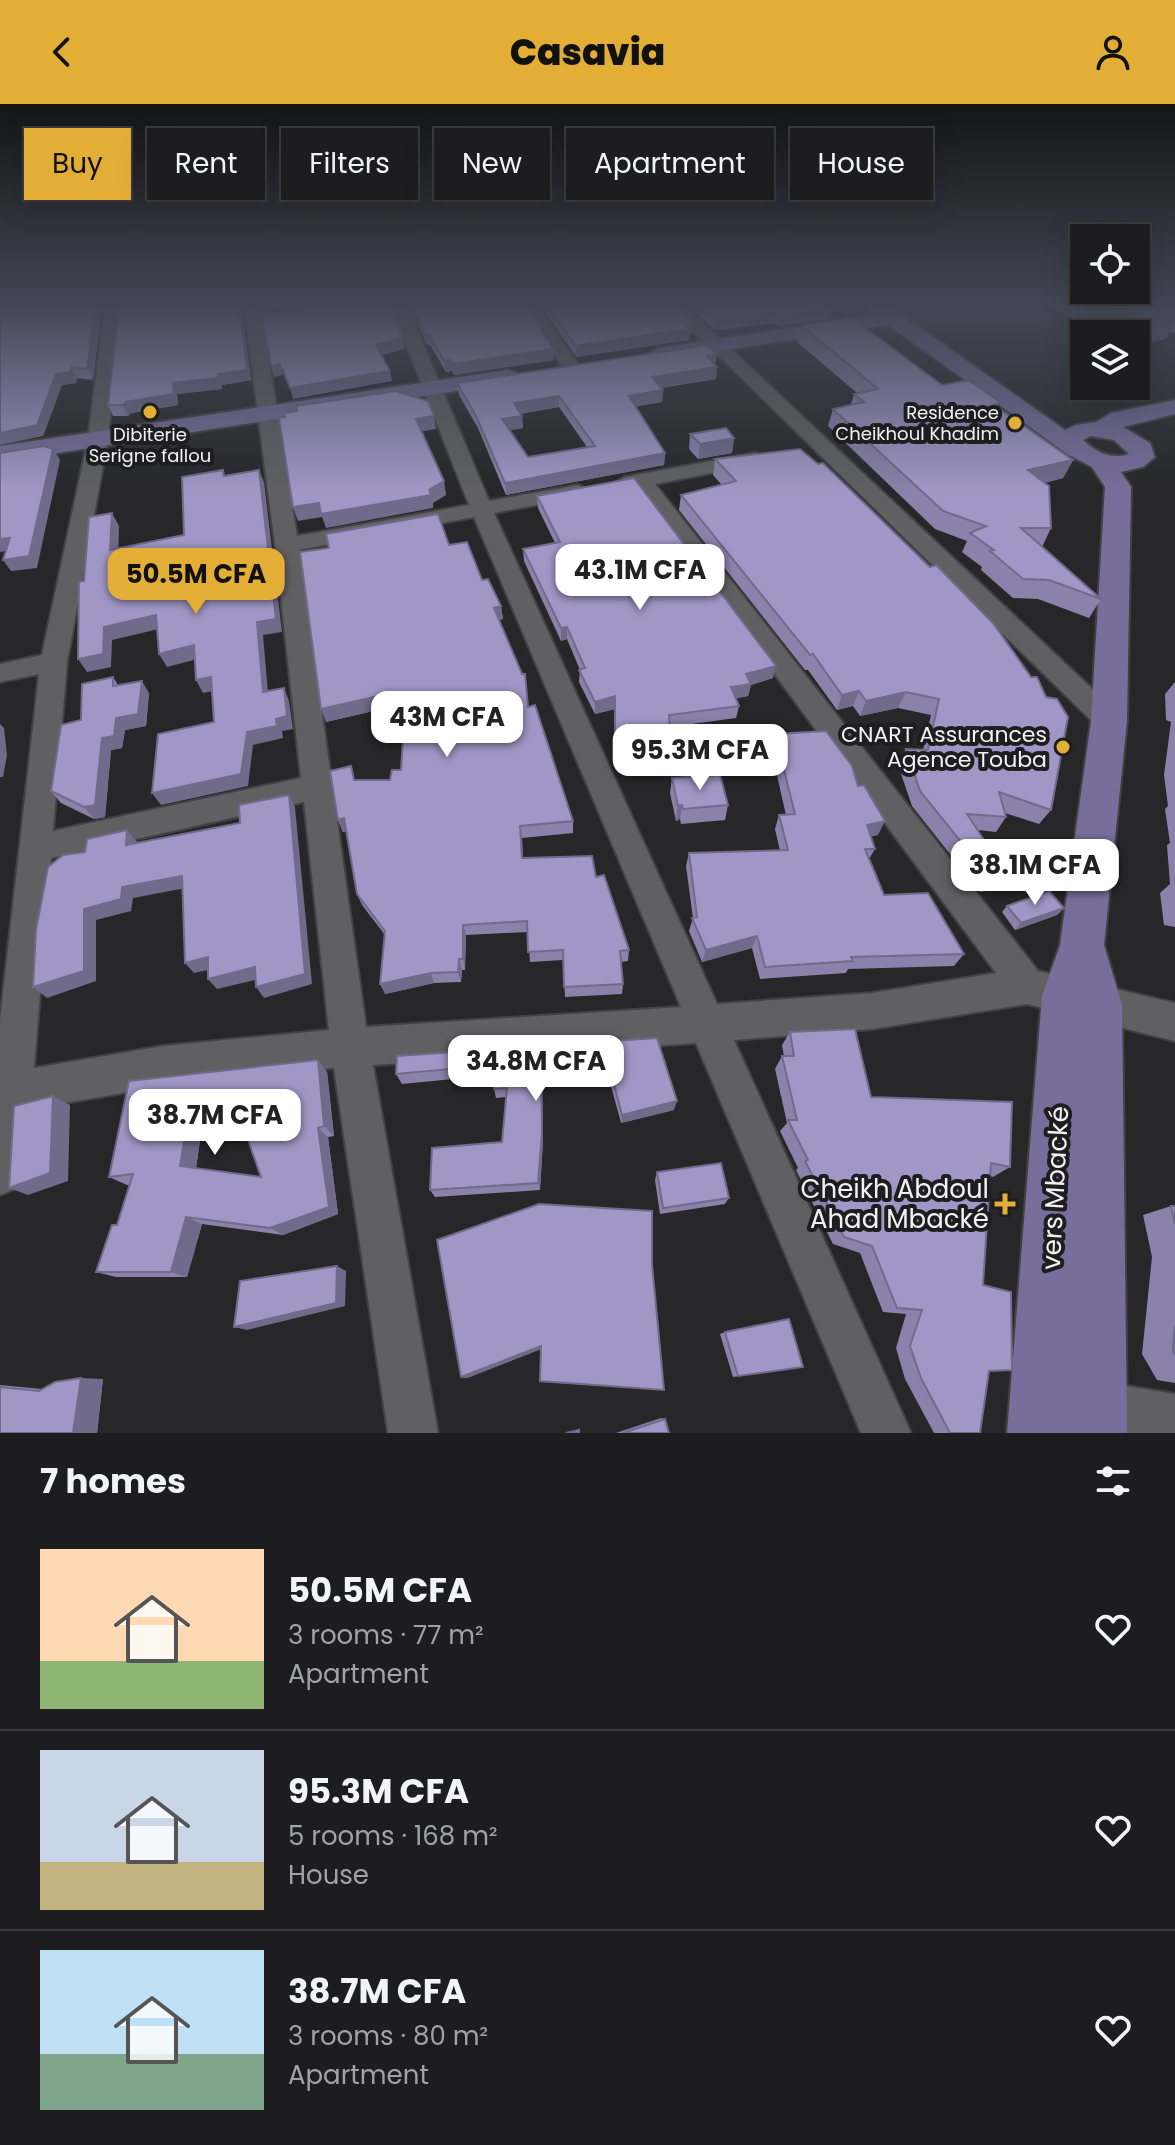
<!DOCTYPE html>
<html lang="en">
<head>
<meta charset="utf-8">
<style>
  :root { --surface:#1d1d1f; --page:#252628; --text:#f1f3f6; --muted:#a0a2a4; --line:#3b3b3d; --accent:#e3ae35 }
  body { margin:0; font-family:Poppins,sans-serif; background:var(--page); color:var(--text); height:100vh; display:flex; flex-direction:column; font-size:30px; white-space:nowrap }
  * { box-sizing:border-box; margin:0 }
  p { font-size:26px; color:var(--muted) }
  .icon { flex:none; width:44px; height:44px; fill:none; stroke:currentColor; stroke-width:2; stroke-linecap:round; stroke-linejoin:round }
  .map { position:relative; height:1329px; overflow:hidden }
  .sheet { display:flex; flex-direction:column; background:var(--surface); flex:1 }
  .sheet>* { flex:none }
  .guide { position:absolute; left:24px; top:24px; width:1128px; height:72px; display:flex; gap:16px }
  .fabs { position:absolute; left:1070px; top:120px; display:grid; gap:16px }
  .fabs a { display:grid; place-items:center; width:80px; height:80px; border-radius:0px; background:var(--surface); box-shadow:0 8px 32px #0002,0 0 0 2px var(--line); font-size:40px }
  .price { position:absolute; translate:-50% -68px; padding:0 18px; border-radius:16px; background:#fff; color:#222; font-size:26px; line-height:52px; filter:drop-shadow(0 2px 4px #0008) }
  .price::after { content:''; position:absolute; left:50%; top:48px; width:24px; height:18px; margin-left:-12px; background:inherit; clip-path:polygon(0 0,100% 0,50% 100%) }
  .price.selected { background:var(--accent); color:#111 }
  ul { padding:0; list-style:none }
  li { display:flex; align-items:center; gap:24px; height:200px; padding:0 40px }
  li+li { border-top:2px solid var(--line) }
  li span { display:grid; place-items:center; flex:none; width:224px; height:160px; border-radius:0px; color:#555 }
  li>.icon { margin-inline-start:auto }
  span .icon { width:96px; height:96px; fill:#fffc; stroke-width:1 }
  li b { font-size:34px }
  h2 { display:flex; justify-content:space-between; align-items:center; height:96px; padding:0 40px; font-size:34px }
  .tag { padding:0 28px; border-radius:0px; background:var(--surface); box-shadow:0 8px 32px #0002,0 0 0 2px var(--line); font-size:28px; line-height:72px }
  .tag.selected { background:var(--accent); color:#111 }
  header { display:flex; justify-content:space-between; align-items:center; height:104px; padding:0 40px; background:var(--accent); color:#111; font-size:36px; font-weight:800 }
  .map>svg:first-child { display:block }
</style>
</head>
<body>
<header><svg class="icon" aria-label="back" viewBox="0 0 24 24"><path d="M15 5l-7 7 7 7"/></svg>Casavia<svg class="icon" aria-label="person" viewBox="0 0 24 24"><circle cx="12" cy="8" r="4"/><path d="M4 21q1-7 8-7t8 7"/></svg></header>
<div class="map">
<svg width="1175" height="1329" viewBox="0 0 1175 1329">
  <rect width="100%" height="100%" fill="#272729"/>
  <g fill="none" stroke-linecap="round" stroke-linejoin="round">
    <defs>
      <g id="minor">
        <path d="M105,202H121L108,335L67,558L53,727L301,674L275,441L244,202H260L297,432L469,401L391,202H407L489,397L578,381L589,387L578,393L494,409L717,900L872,889L996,869L636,383L625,385L614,379L625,373L755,349L765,355L762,359L655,380L1038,867L1175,899V937L1027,900L872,925L734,936L911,1329H861L696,939L373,961L438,1329H388L334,964L163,982L30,1005L21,1070L15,1085L0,1091V916L39,570L0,578V560L42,551L88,335ZM474,413L681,903L366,923L299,446ZM304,698L329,926L163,942L34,964L51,754Z"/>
        <polygon points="521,202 537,202 580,263 577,267 565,267"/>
        <polygon points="668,202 685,202 1119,610 1123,617 1119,624 1109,628 1099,624"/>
        <polygon points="1097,1277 1175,1290 1175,1329 1109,1329 1079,1320 1072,1302 1079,1284"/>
      </g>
      <g id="major">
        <path d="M866,202H889L1065,326L1076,321L1096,318L1111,309L1175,296V310L1123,323L1150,339L1155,353L1143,363L1121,368L1131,383L1127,617L1104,841L1122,901L1127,1329H1007L1042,892L1060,841L1091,617L1105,383L1092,363L1067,350L889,221L659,256L648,250L659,244L875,211ZM1091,332L1114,336L1129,350C1111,356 1096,348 1083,336Z"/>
        <polygon points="507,266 515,268 518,273 515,278 0,358 0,342"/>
      </g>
    </defs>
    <!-- minor casing -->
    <use href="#minor" stroke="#424244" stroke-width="4"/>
    <!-- major casing -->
    <use href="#major" stroke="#424244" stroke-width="4"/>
    <!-- minor -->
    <use href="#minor" fill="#606063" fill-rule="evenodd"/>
    <!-- major -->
    <use href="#major" fill="#786e9b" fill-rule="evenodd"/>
  </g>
  <!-- wall -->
  <g fill="#8a82aa" fill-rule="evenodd">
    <polygon points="0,202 102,202 93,276 77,274 76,279 62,281 43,332"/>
    <polygon points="241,202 251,276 222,281 222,285 177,290 178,301 131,309 128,312 113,312 108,301"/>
    <polygon points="410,202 524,202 554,245 554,256 454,271 452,267 446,268 430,241 427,241"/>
    <polygon points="541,202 675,202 693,219 692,230 689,230 689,236 576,253"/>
    <polygon points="689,202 832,202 828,215 779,222 775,219 715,226"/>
    <polygon points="1051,202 1175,202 1175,229 1170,228 1166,235 1136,230 1100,230"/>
    <polygon points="801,221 999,304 1073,356 1063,374 1044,379 1051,424 1042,443 1101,495 1089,514 1038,495 1013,494 981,466 982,463 962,448 967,437 935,425 828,322 833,305 851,301 854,290 857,289 797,238"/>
    <path d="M717,263L716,275L661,284L663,286L662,298L635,302L665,349L664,361L506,391L478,324L459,291L457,279ZM559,303L587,343L528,353L510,326L523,324L522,312L520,310Z"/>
    <polygon points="690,330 734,334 732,349 698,355 689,345"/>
    <polygon points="715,355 1051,706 1039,720 1005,709 1006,713 996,728 978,726 1007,771 996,785 980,788 912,702 898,661 906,645 923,646 931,611 898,604 860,612 853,602 837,606 808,566 805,566 679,406 681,391 722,381 713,371"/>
    <polygon points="537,392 773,574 751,581 748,592 736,594 739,602 736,614 670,623 669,638 653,638 652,662 615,662 615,605 595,610 579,578 580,566 567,535 561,537 524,457 523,445 555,439 538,404"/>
    <polygon points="449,441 482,476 501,502 503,515 499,516 528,603 573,717 573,729 522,734 523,754 596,773 629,846 628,857 621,858 623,880 622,890 565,893 563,856 530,858 528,828 466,831 465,866 462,866 461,878 434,879 385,890 385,831 362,801 357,790 346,727 343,728 338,716 356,676 390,676 401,666 403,633 388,634 384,622 386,604 326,618"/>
    <polygon points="113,573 118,581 149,589 146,622 125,626 122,644 111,646 105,713 94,715 61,699 51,687 81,616"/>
    <polygon points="1175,578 1175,823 1164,821 1160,789 1170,780 1167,741 1170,739 1165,705 1168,702 1164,671 1171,618 1166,616 1165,590"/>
    <polygon points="775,630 858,682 878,731 871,732 875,745 869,755 884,791 964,850 954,862 848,865 846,869 760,875 752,844 702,858 689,827 693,814 686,762 689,749 780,747 775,725 779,711 786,711 771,645"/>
    <polygon points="672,674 728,701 725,716 681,720 680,715 676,717 670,689"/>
    <polygon points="1007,802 1064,804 1057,811 1015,826 1002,808"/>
    <polygon points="790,928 871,993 1010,1063 993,1073 990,1072 983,1181 989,1267 980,1329 934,1329 905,1275 896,1244 906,1210 883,1208 860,1149 833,1140 796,1066 798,1064 780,1027 787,1019 775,965 782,952 784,952 782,941"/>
    <polygon points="657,934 674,1006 621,1019 607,967 542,975 543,1037 540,1086 435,1093 430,1086 502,1038 506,993 496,994 494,985 494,971 402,980 396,970"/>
    <path d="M327,968L334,1032L328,1033L338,1110L283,1131L202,1120L187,1173H116L96,1168L117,1121L130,1081H127L109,1073L129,977ZM244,1024L261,1073L196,1064L201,1030Z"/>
    <polygon points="657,1068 729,1094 725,1100 660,1110 655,1076"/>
    <polygon points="1171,1102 1175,1102 1175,1279 1157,1276 1142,1250 1152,1153 1143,1111"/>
    <polygon points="652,1160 664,1286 542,1278 540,1277 541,1245 467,1274 461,1273"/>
    <polygon points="725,1228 803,1263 733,1273 720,1230"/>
    <polygon points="103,1275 97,1329 0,1329 0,1281 42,1285"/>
    <polygon points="661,1314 665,1315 669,1329 616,1329"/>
  </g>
  <!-- shaded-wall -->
  <g fill="#706a8b">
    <polygon points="96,202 102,202 93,276 87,265"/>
    <polygon points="239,202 241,202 251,276 222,281 222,285 177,290 178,301 131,309 128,312 123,301 126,298 173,279"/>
    <polygon points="262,202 293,202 264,206"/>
    <polygon points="825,202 832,202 828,215 779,222 781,212"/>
    <polygon points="777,209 775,219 715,226 716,216"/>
    <polygon points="1175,211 1175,218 1166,235 1136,241 1136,230 1130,230 1136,218"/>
    <polygon points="693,219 692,230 689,230 689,236 576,253 576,242"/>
    <polygon points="429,230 430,241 427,241 425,231"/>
    <polygon points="403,234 405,245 378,252 376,241"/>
    <polygon points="554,245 554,256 454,271 452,260"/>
    <polygon points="717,251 715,262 707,252"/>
    <polygon points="451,256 452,267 446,268 444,257"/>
    <polygon points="280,260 283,271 274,273 271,262"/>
    <polygon points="72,263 77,274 76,279 62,281 43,332 0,341 0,329 56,270"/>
    <polygon points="717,263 716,275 652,285 652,273"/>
    <polygon points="390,267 392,277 293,295 290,284"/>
    <polygon points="663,286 662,298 628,304 629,292"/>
    <polygon points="559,292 559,303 515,310 514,299"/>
    <polygon points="434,312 436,325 418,328 416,315"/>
    <polygon points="522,312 523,324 504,327 502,315"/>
    <polygon points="734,334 732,349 698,355 700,340"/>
    <polygon points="53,345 60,356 37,464 11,467 3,456"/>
    <polygon points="665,349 664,361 506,391 505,379"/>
    <polygon points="1073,356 1063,374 1020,384 1028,366"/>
    <polygon points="259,366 264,378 282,528 263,531 269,601 263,588 257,518"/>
    <polygon points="444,377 446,391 433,399 433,404 326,424 322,413 298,417 293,403 429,386"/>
    <polygon points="112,409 119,422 118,459 110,446"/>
    <polygon points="10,434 18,445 0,448 0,435"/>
    <polygon points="501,502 503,515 495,517 494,504"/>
    <polygon points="156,511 163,524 112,536 111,563 87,568 78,555 104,523"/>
    <polygon points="567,523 567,535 561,537 561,524"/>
    <polygon points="194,541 201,554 167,563 159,550"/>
    <polygon points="776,562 773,574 751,581 748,592 729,596 731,583 746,570"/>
    <polygon points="211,573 218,586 203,589 196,576"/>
    <polygon points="142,577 149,589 146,622 125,626 122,644 111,646 105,713 94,715 84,703 102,634"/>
    <polygon points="284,584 289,597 293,625 282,627 283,634 253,641 248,682 161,701 152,689 247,628 276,615"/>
    <polygon points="859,587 853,602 837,606 842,591"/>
    <polygon points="906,588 898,604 860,612 866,597"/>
    <polygon points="387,590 390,603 326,618 321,605"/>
    <polygon points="615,592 615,605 595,610 595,598"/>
    <polygon points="0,620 4,624 7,651 3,673 0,673"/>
    <polygon points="289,691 295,703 312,880 264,894 256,883"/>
    <polygon points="682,701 680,715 676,717 678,702"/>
    <polygon points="344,714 349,726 343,728 338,716"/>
    <polygon points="885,717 878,731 861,735 867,721"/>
    <polygon points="127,726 137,738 136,753 126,741"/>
    <polygon points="1007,771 996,785 980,788 990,774"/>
    <polygon points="182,772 191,783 133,794 131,807 96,816 96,877 47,894 33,883 84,805 122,783"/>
    <polygon points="1064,804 1057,811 1015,826 1021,819"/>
    <polygon points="463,821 466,831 465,866 463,855"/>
    <polygon points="757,832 752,844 702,858 706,846"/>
    <polygon points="208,853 217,864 194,869 185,859"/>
    <polygon points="459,855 462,866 461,878 458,868"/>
    <polygon points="255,863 263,874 217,885 208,875"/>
    <polygon points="431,869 434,879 385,890 380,880"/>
    <polygon points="318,956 327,968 334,1032 324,1022"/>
    <polygon points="541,966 542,975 543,1037 540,1086 538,1079"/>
    <polygon points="53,992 70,1001 68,1077 28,1091 9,1084"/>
    <polygon points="677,997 674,1006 621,1019 622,1011"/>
    <polygon points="187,1020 201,1030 195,1071 180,1062"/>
    <polygon points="318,1024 328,1033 338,1110 283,1131 270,1124"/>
    <polygon points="186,1113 202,1120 187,1173 171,1168"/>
    <polygon points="337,1162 346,1167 345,1202 247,1226 234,1223"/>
    <polygon points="541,1242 543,1244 467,1274 461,1273"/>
    <polygon points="81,1274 103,1275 97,1329 73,1329"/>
  </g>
  <!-- building -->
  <g fill="#a097c6" stroke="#706a8b" stroke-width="2" fill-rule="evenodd">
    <polygon points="0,202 96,202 87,265 72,263 70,268 56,270 37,321 0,329"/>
    <polygon points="119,202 239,202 247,266 218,270 218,274 173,279 174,290 126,298 123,301 108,301"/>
    <polygon points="334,202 390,202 403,234 376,241 390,267 290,284 280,260 271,262 262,211"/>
    <polygon points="413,202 524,202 554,245 452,260 451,256 444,257 429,230 425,231"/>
    <polygon points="547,202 675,202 693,219 685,221 690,225 576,242"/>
    <polygon points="701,202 827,202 830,205 781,212 777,209 716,216"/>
    <polygon points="1107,202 1175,202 1175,211 1136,218"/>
    <polygon points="852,214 942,281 969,276 1001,299 994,301 1073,356 1028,366 1049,382 1051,424 1021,424 1101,495 1049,476 1023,475 990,447 994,446 970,429 986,422 943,407 833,305 864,298 854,290 878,285 801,221"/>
    <path d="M707,241L717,251L707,252L717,263L652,273L663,286L629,292L665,349L505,379L476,312L457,279ZM559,292L595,342L528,353L502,315L522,312L514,299Z"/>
    <polygon points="396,287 428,297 434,312 416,315 444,377 429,386 431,391 321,410 319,399 293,403 279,314 285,313 284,309 297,307 296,302"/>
    <polygon points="726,324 734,334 700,340 690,330"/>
    <polygon points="44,342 53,345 29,452 3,456 10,434 0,435 0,349"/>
    <polygon points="800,345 818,360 823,359 930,463 936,461 993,519 1031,573 1037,573 1046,593 1057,595 1068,613 1051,706 999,688 1006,713 967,710 1007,771 990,774 920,687 906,645 928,646 939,595 906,588 866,597 859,587 842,591 813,550 810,551 681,391 736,377 715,355"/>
    <polygon points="223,366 224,372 259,366 276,515 257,518 263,588 284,584 287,612 276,615 277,622 247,628 241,670 152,689 158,630 214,618 211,573 196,576 194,541 159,550 156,511 104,523 103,550 78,555 79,478 84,477 89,413 112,409 110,446 184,431 182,373"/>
    <polygon points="634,374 776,562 746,570 751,580 731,583 739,602 669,611 670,626 652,626 654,650 615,650 615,592 595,598 579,566 585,564 567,523 561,524 523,445 560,438 537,392"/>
    <polygon points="438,410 449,441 467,438 482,476 488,475 501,502 494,504 522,570 525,570 528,603 535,601 573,717 520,722 522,754 592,752 596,773 604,771 629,846 620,847 623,880 564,883 563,846 528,848 527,817 463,821 463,855 459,855 458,868 431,869 380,880 385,827 357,790 344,714 338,716 330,667 351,662 354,676 390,676 392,666 401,666 404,620 384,622 387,590 321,605 300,448 329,444 326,430"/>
    <polygon points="113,573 113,582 142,577 138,610 116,614 114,632 102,634 95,701 84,703 51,687 61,621 81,616 82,580"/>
    <polygon points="826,627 852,662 858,682 864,681 885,717 867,721 875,745 865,745 884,791 928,789 964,850 851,853 853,857 765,863 757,832 706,846 692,814 697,813 689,749 788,746 779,711 795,710 775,630"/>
    <polygon points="720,671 728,701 683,705 682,701 678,702 672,674"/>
    <polygon points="289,691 305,870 256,883 255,863 208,875 208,853 185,859 182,772 122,783 121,795 84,805 84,867 33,883 36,826 48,763 63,751 85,748 87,735 127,726 126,741 240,719 239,701"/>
    <polygon points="1049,787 1064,804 1021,819 1007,802"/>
    <polygon points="855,925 871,993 1012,998 1010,1063 991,1059 983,1181 1011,1188 1012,1266 989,1267 980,1329 950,1329 921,1274 910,1242 922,1206 897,1204 872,1142 844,1133 805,1057 808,1056 788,1016 797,1016 782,952 794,952 790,928"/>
    <polygon points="657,934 677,997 622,1011 608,957 541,966 542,1028 538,1079 430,1086 432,1044 502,1038 507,984 494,985 494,961 396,970 397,952"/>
    <path d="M318,956L324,1022L318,1024L329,1103L270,1124L186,1113L171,1168H96L112,1121H117L133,1070L109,1073L129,977ZM240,1013L261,1073L180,1062L187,1020Z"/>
    <polygon points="53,992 50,1069 9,1084 14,1002"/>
    <polygon points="721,1059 729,1094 663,1104 657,1068"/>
    <polygon points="539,1100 652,1107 652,1160 664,1286 540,1277 541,1242 461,1273 437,1136"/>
    <polygon points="1171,1102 1175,1102 1175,1120"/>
    <polygon points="337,1162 336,1199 234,1223 240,1177"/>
    <polygon points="789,1215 803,1263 738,1272 725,1228"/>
    <polygon points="1175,1221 1175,1251 1173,1247"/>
    <polygon points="81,1274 73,1329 0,1329 0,1283 39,1287 55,1278"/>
    <polygon points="665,1315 669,1329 623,1329"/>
    <polygon points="579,1326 579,1329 566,1329"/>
  </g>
  <!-- sky -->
  <linearGradient id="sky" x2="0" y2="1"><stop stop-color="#151517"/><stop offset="0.52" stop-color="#414754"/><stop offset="1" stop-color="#414754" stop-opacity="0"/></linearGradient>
  <rect width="1175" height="388" fill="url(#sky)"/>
  <!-- markers -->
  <g fill="#e3ae35" stroke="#1e1d20" stroke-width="3">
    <circle cx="150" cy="308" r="8"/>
    <circle cx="1015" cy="319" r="8"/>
    <circle cx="1063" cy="643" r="8"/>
    <path d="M1001 1088h8v8h8v8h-8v8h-8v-8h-8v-8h8z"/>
  </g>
  <g text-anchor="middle" stroke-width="8" stroke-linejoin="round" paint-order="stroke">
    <!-- far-poi labels -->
    <g font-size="18" fill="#f2f2f3" stroke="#1e1d20" text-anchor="end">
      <text x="999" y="315">Residence<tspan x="999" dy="21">Cheikhoul Khadim</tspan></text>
      <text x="150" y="337" text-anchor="middle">Dibiterie<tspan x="150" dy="21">Serigne fallou</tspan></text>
    </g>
    <!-- poi labels -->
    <g font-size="22" fill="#f2f2f3" stroke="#1e1d20" text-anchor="end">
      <text x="1047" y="638">CNART Assurances<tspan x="1047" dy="25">Agence Touba</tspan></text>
    </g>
    <!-- near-street labels -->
    <g font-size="26" fill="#f2f2f3" stroke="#1e1d20">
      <text transform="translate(1055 1084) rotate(-87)" y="9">vers Mbacké</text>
    </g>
    <!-- near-poi labels -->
    <g font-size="26" fill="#f2f2f3" stroke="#1e1d20" text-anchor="end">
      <text x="989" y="1094">Cheikh Abdoul<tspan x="989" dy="30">Ahad Mbacké</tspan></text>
    </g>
  </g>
</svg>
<div class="fabs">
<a><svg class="icon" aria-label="locate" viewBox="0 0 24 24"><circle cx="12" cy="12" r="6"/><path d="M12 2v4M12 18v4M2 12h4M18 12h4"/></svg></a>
<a><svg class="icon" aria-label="layers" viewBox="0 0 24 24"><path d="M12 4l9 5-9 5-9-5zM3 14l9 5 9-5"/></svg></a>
</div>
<b class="price" style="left:640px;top:508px">43.1M CFA</b>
<b class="price selected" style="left:196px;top:512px">50.5M CFA</b>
<b class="price" style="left:447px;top:655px">43M CFA</b>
<b class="price" style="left:700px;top:688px">95.3M CFA</b>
<b class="price" style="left:1035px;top:803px">38.1M CFA</b>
<b class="price" style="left:536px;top:999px">34.8M CFA</b>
<b class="price" style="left:215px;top:1053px">38.7M CFA</b>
<div class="guide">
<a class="tag selected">Buy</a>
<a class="tag">Rent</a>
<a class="tag">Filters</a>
<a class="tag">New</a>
<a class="tag">Apartment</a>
<a class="tag">House</a>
</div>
</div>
<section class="sheet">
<h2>7 homes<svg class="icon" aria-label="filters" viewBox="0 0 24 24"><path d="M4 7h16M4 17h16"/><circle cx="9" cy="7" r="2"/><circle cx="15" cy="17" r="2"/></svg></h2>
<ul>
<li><span style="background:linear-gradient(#ffd9b3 70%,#8fb573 0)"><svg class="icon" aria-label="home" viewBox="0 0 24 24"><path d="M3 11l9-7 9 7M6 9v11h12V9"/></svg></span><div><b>50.5M CFA</b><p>3 rooms · 77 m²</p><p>Apartment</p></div><svg class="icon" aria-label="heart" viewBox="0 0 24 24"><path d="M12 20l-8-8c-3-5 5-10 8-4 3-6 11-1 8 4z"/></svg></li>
<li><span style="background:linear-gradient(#c9d6e8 70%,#c2b280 0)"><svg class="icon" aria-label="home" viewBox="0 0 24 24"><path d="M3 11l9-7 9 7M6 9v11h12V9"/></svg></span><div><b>95.3M CFA</b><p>5 rooms · 168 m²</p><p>House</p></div><svg class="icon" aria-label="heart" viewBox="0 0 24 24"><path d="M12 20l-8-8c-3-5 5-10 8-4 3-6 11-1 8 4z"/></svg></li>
<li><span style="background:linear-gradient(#bfe0f5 65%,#7fa58c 0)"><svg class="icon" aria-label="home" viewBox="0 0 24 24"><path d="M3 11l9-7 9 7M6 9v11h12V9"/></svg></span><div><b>38.7M CFA</b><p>3 rooms · 80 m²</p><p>Apartment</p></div><svg class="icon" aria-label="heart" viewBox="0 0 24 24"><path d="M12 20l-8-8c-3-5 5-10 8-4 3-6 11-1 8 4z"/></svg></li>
</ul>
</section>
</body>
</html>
